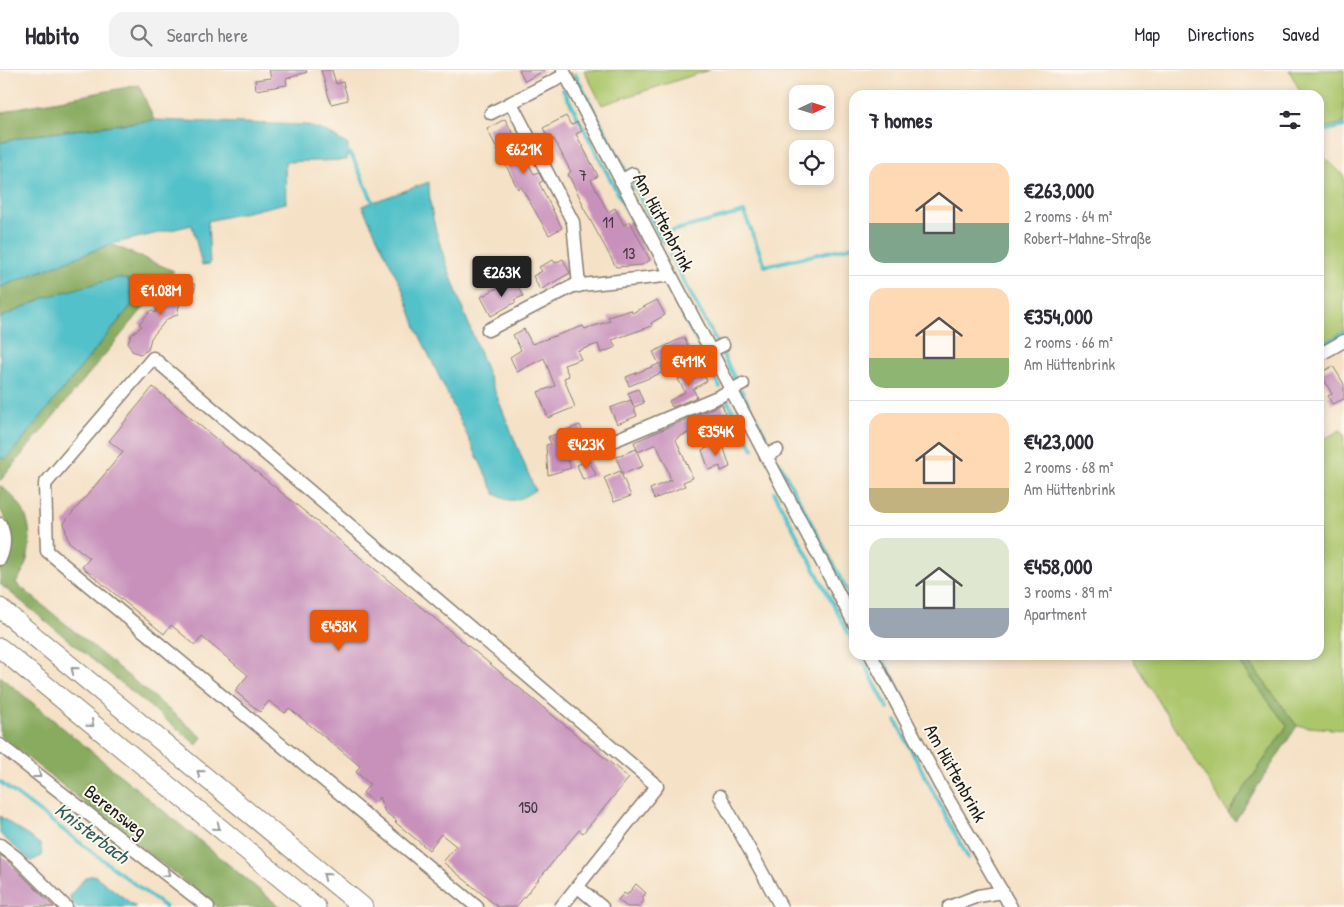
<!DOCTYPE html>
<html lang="en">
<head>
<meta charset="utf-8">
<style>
  :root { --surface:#fff; --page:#f2f2f3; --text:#2b2b33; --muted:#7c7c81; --line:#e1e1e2; --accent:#ea580c }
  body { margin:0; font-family:"Patrick Hand",sans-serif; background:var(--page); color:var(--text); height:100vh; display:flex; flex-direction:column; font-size:19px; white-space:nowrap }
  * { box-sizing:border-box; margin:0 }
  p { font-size:16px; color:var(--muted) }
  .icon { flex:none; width:28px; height:28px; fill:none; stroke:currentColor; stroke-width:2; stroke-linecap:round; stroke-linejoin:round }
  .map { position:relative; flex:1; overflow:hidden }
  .panel { position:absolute; left:849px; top:20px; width:475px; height:570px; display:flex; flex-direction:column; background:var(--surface); border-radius:15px; box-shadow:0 2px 8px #0003 }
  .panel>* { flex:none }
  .needle { width:32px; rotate:86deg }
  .fabs { position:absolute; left:789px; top:15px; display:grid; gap:10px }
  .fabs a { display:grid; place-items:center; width:45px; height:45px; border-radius:10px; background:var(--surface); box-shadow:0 2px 8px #0003; font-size:25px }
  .price { position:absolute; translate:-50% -42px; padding:0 11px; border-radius:5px; background:var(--accent); color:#fff; font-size:16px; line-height:32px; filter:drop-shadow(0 1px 2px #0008) }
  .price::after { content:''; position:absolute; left:50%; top:30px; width:15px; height:11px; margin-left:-8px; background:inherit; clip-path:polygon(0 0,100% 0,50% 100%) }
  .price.on { background:#222; color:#fff }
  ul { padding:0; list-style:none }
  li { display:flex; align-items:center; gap:15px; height:125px; padding:0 20px }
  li+li { border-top:1px solid var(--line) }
  li span { display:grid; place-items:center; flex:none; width:140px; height:100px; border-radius:15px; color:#555 }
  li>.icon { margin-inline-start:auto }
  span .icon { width:60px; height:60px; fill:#fffc; stroke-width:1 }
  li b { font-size:21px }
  h2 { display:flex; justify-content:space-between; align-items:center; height:60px; padding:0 20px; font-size:21px }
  header { display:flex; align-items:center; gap:30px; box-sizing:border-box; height:70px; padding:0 25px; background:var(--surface); border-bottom:1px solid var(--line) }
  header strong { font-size:24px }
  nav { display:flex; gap:28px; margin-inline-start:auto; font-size:18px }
  .search { width:350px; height:45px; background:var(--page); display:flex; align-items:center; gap:12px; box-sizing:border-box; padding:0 18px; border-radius:15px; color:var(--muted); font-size:19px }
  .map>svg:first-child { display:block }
</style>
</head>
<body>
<header>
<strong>Habito</strong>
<div class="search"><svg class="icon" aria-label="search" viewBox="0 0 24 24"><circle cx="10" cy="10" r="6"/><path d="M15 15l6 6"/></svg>Search here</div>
<nav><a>Map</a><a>Directions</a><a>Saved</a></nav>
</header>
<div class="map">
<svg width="1344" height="837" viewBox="0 0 1344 837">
  <rect width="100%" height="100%" fill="#fbf7ec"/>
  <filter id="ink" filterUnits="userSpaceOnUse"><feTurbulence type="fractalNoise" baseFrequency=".02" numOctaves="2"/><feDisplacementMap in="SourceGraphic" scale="10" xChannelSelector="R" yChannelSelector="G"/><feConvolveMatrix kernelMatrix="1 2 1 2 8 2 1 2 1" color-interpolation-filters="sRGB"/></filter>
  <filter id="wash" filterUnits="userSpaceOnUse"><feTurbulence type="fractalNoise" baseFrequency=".0096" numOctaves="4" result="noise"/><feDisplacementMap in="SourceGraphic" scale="20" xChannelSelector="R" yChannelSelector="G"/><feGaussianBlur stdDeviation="1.12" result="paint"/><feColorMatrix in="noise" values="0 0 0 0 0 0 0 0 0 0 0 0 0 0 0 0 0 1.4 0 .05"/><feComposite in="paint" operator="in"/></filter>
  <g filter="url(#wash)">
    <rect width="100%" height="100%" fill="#f5e1c6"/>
    <!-- green -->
    <g fill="#acc66c" stroke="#647144">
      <polygon points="584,0 709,0 602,35"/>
      <polygon points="1289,0 1344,0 1344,53 1320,59 1319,25 1302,25"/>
      <polygon points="1319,82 1344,106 1344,261 1319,275"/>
      <polygon points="1340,360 1344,363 1344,660 1297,656 1244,585 1319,585 1319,372"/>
      <polygon points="1130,585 1234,585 1287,656 1228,743"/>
    </g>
    <!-- forest -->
    <g fill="#89ab60" stroke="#52643e">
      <polygon points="139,15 154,50 27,66 0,73 0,44 17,38"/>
      <polygon points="111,174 174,201 0,411 0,387 4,389 9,386 133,233 46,227 0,248 0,217"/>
      <path d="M0,415C6,421 15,427 20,435C36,459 31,491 16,513L202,667L197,675L0,514V501L12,477L11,459L0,439Z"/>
      <polygon points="1234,585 1244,585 1297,656 1235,751 1228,743 1287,656"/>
      <polygon points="0,606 280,837 217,837 0,666"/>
    </g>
    <!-- water -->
    <g fill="#53c1c9" stroke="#386e72">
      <polygon points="154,50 305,55 327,62 348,75 347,90 285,92 286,133 208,151 210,194 202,195 192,155 111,174 0,217 0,73 27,66"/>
      <path d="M429,112C429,152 445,189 458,226C482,291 509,356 535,420C519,430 512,435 495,424L417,260L402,218L362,136Z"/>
      <polygon points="116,208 128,209 133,233 9,386 4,389 0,387 0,248 46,227"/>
      <polygon points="0,746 41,775 42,786 31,791 0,764"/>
      <polygon points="94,805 136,837 75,837 71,833 70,825 86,807"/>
    </g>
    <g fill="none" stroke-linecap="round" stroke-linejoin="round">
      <!-- stream -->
      <g stroke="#53c1c9" stroke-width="4">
        <polyline points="575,4 627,103"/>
        <polyline points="563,19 634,154"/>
        <polyline points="1319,62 1344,56"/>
        <polyline points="348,82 353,88 373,132"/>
        <polyline points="632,112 664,173"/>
        <polyline points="668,162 744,142 765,196 854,176"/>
        <polyline points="670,185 717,273"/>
        <polyline points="668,217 697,272"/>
        <polyline points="1319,277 1344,263"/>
        <polyline points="722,283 737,313"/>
        <polyline points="704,287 720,317"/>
        <polyline points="741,320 772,378"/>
        <polyline points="727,330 753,379"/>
        <polyline points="779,392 854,534"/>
        <polyline points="774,422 854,574"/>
        <polyline points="860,585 888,639"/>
        <polyline points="881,585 905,631"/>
        <polyline points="896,651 968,788"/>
        <polyline points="0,712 165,837"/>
      </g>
    </g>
    <g id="blocks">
      <!-- building -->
      <g fill="#c891bc">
        <polygon points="269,0 306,0 307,2 286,9 287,15 256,20 255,10 271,8"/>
        <polygon points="321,0 332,0 336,14 343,12 348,30 331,34"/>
        <polygon points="519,0 545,0 525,11"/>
        <polygon points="566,46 571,55 577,52 582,61 576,64 598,106 591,110 608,142 615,138 624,155 630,151 650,190 642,195 616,197 582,135 583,134 568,104 571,102 554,69 550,71 543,58"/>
        <polygon points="505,49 534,104 538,102 543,111 539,113 562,158 549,165 521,117 518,119 487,59"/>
        <polygon points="563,189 570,203 540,220 533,206 542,201 539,197 553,190 555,193"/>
        <polygon points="182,207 194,214 195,218 192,227 180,232 177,245 167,249 151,268 148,280 140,284 132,281 128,273 131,265 142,256 139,254 151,240 155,243 161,231 173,227 172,215"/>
        <polygon points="516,212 523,226 514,230 516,232 491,246 481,227 502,215 503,218"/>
        <polygon points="657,230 665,245 651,253 652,256 612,270 616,277 601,283 598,274 577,281 581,289 564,295 569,306 564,308 575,337 548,348 538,322 555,316 544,288 517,302 510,287 521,280 513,265 524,259 532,274 583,256 585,259 610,251 608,247 631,240 632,243"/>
        <polygon points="684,267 690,280 660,294 664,302 629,316 626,307 659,294 653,282"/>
        <polygon points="1333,296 1344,314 1344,329 1332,334 1328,326 1332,324 1320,303"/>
        <polygon points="700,298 707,311 693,319 697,327 672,337 669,331 685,322 678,309"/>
        <polygon points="153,317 629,708 583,763 579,760 516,837 498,837 443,792 456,776 441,764 429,780 395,752 397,751 385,742 379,727 375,733 363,723 370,714 356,702 360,696 289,638 285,643 269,631 260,642 235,621 248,605 202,567 195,575 171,555 164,564 82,497 90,488 68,471 64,453 123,382 109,371"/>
        <polygon points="638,319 644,333 634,337 628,323"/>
        <polygon points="631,330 637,346 617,354 610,338"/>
        <polygon points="722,334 725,343 702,352 704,357 678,367 676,370 693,408 683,412 685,416 654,429 650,419 671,410 666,396 656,374 638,382 634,372"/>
        <polygon points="580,355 586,370 563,378 571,398 548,405 546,375 551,374 548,367"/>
        <polygon points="722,372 730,397 721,401 720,396 709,400 702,380"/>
        <polygon points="636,379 643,396 623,404 616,387"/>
        <polygon points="589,390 596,405 583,410 577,395"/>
        <polygon points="620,401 631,426 614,432 604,408"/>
        <polygon points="0,785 6,789 54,837 0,837"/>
        <polygon points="636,814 646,823 642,828 644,830 639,837 627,837 618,830 624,823 627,825"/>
      </g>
    </g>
  </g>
  <g filter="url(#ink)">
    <use href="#blocks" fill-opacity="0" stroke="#887e71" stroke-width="1"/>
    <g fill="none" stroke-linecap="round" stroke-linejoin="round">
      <defs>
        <g id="minor">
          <polyline points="563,0 854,553"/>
          <polyline points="511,33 573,152 579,216"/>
          <polyline points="491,43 565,5"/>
          <polyline points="621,111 633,104"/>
          <polyline points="488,260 573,216 664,206 669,203"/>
          <polyline points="711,281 723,275"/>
          <polyline points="1319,285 1344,271"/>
          <polyline points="596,378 720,326 743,314"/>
          <polyline points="766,386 777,380"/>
          <path d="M0,454C6,466 5,477 0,489"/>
          <polyline points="871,585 940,715 1011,837"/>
          <polyline points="0,675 208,837"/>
          <polyline points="720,726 781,837"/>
          <polyline points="0,775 17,788 66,837"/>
          <polyline points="578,817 602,837"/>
          <polyline points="477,837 47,481 45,414 153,288 657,716 561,837"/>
          <polyline points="949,837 978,826 1003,822"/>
        </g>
        <g id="highway">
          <polyline points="0,538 363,837"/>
          <polyline points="0,578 316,837"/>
        </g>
      </defs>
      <!-- minor casing -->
      <use href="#minor" stroke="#887e71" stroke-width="15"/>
      <!-- highway casing -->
      <use href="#highway" stroke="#887e71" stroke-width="21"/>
      <!-- minor -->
      <use href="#minor" stroke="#fff" stroke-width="12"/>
      <!-- highway -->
      <use href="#highway" stroke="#fff" stroke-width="19"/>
    </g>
    <!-- one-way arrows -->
    <defs><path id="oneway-chevron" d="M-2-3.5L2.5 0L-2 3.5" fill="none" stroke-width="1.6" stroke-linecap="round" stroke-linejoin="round" transform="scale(1.25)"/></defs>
    <g stroke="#999">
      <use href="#oneway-chevron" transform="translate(74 600) rotate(-141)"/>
      <use href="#oneway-chevron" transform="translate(91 654) rotate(40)"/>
      <use href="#oneway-chevron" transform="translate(200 703) rotate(-141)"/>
      <use href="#oneway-chevron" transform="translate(38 705) rotate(38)"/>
      <use href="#oneway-chevron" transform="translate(217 757) rotate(39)"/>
      <use href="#oneway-chevron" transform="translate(167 804) rotate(38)"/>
      <use href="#oneway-chevron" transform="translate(326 806) rotate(-141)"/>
    </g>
  </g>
  <g text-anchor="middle" stroke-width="4" stroke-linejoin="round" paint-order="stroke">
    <!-- number labels -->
    <g font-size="16" fill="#473944">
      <text x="583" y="111">7</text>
      <text x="608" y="158">11</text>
      <text x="629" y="189">13</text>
      <text x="528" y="743">150</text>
    </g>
    <!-- street labels -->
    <g font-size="19" fill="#1c1c1c" stroke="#fbf7ec">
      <text transform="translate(664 152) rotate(62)" y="7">Am Hüttenbrink</text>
      <text transform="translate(956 703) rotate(61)" y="7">Am Hüttenbrink</text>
      <text transform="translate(116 741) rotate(38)" y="7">Berensweg</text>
    </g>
    <!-- water labels -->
    <g font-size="20" font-style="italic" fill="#325e61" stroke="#fbf7ec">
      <text transform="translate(92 763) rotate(37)" y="7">Knisterbach</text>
    </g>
  </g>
</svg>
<div class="fabs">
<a><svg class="needle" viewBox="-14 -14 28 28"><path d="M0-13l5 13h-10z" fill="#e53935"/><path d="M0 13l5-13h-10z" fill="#7c7c81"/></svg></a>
<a><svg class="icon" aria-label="locate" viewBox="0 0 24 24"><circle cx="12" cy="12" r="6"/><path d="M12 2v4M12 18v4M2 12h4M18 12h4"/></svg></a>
</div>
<b class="price" style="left:524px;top:105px">€621K</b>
<b class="price on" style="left:502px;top:228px">€263K</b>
<b class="price" style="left:161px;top:246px">€1.08M</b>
<b class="price" style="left:689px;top:317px">€411K</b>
<b class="price" style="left:716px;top:387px">€354K</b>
<b class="price" style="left:586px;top:400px">€423K</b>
<b class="price" style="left:339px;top:582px">€458K</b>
<section class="panel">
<h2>7 homes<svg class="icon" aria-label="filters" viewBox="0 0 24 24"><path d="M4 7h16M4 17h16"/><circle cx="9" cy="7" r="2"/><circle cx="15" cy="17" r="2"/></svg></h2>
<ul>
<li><span style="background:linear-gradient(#ffd9b3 60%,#7fa58c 0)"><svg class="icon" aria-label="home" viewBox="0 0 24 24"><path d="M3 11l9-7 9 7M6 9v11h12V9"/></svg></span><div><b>€263,000</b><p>2 rooms · 64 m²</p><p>Robert-Mahne-Straße</p></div></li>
<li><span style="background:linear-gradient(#ffd9b3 70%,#8fb573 0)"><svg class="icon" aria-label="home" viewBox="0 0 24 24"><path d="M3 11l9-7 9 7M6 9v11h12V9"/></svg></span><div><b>€354,000</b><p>2 rooms · 66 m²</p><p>Am Hüttenbrink</p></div></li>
<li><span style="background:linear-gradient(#ffd9b3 75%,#c2b280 0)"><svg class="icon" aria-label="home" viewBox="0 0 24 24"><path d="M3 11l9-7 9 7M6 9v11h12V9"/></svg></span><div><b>€423,000</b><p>2 rooms · 68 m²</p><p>Am Hüttenbrink</p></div></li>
<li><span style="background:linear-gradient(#dfe7d0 70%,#9aa5b1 0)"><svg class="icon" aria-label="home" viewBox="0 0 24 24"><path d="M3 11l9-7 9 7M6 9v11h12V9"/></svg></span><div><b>€458,000</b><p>3 rooms · 89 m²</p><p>Apartment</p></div></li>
</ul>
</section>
</div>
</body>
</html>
